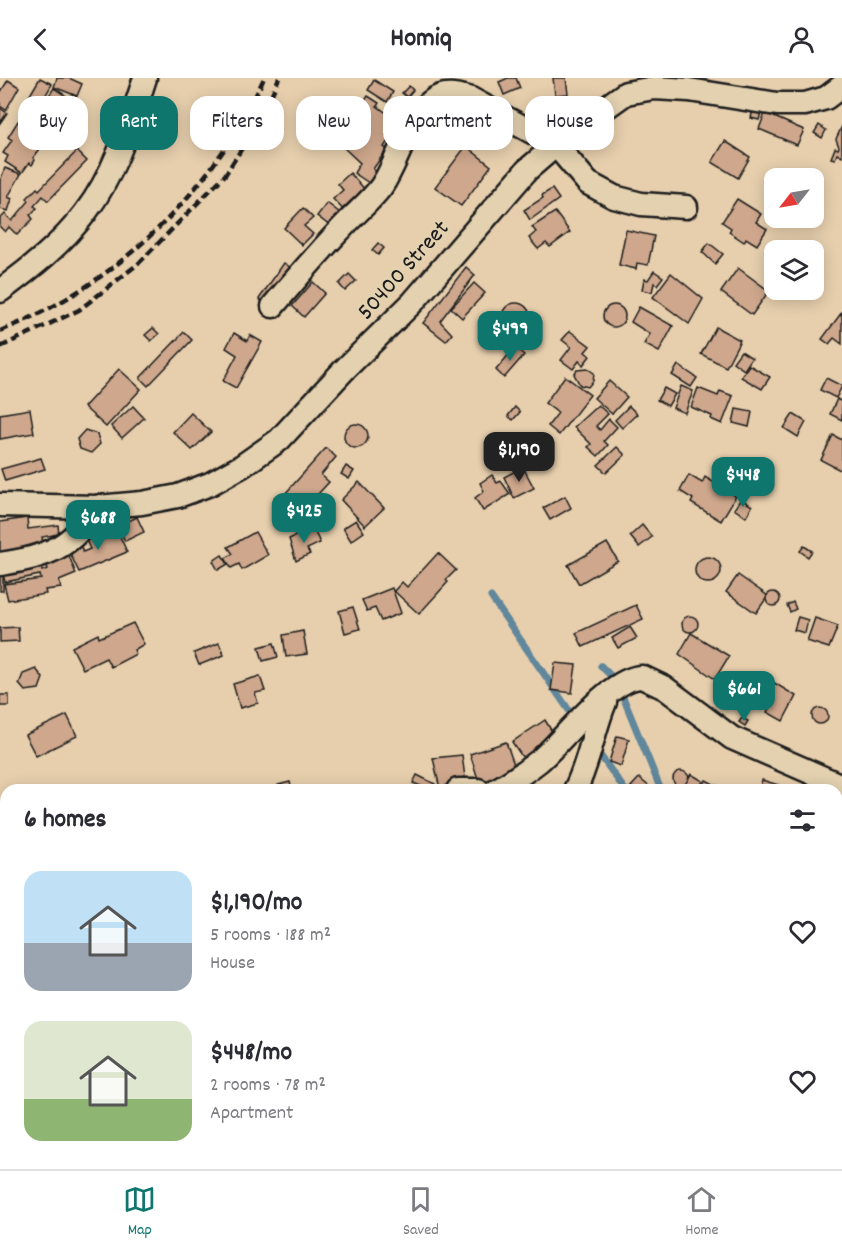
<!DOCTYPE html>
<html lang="en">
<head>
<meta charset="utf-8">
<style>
  :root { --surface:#fff; --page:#f2f2f3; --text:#2b2b33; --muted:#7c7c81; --line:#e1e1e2; --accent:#0f766e }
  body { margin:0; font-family:Dekko,sans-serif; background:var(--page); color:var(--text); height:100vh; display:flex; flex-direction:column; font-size:22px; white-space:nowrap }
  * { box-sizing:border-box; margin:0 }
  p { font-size:20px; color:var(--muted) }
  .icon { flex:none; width:33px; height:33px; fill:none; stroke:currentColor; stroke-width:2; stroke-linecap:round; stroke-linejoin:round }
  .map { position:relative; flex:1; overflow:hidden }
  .drawer { position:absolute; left:0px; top:706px; width:843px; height:386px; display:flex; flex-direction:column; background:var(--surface); border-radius:18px 18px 0 0; box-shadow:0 3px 15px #0003 }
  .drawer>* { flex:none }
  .top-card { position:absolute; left:18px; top:18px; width:807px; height:54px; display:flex; gap:12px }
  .needle { width:39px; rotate:239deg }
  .tools { position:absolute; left:764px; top:90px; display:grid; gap:12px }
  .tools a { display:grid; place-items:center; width:60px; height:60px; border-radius:12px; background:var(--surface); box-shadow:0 3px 15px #0003; font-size:30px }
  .price { position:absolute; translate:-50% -51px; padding:0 14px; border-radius:12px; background:var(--accent); color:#fff; font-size:20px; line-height:39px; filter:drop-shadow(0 2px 3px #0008) }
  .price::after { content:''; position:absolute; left:50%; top:36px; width:18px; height:14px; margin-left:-9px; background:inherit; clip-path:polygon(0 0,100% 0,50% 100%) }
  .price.active { background:#222; color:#fff }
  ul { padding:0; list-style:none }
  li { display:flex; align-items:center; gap:18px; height:150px; padding:0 24px }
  li span { display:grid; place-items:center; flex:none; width:168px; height:120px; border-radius:18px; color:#555 }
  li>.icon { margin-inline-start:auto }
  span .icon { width:72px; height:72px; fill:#fffc; stroke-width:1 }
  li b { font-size:26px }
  h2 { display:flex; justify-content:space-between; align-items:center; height:72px; padding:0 24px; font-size:26px }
  .chip { padding:0 21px; border-radius:18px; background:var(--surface); box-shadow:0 3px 15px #0003; font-size:21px; line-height:54px }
  .chip.active { background:var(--accent); color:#fff }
  header { display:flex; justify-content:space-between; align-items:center; height:78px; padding:0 24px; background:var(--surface); font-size:27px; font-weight:800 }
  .menu { display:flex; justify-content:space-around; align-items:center; height:84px; border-top:2px solid var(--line); background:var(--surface); font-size:16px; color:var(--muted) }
  .menu a { display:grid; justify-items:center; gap:3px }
  .menu .active { color:var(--accent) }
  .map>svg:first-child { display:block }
</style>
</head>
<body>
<header><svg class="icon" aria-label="back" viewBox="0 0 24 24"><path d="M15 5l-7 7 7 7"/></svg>Homiq<svg class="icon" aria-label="person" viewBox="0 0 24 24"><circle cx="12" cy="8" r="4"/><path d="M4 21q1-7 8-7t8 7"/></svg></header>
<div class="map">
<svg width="842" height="1091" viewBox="0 0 842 1091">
  <rect width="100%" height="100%" fill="#e7cfad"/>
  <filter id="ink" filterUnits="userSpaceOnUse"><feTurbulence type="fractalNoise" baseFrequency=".0167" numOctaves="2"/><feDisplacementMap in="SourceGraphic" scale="12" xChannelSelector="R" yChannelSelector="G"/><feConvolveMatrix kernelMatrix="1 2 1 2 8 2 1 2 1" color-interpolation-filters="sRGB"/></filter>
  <g filter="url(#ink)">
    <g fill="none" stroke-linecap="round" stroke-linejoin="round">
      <!-- stream -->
      <g stroke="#61879b" stroke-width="7">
        <polyline points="491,519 575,641"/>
        <polyline points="601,588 614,601 621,614 661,712"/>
        <polyline points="595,670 625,712"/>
        <polyline points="0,795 6,797"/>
        <polyline points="837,871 842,875"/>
        <polyline points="837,1019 842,1027"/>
      </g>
    </g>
    <!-- building -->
    <g fill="#cea78c" stroke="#1c1c1c" stroke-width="1.5">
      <polygon points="40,0 52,6 33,39 21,32"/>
      <polygon points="57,0 69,0 82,6 77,18 54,9"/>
      <polygon points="508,0 516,0 520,10 504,17 499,4"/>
      <polygon points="553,0 566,0 568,16 555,17"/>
      <polygon points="8,2 19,9 6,32 0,28 0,15"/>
      <polygon points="374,2 393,14 387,24 368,12"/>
      <polygon points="409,8 413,12 407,19 402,15"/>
      <polygon points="54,10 80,27 70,42 44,25"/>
      <polygon points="368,18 379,25 377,28 396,42 386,57 390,60 384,69 387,71 373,91 380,96 372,107 354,95 360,85 344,70 364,39 357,34"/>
      <polygon points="45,25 65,40 57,52 37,38"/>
      <polygon points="0,30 7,35 0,45"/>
      <polygon points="753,32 761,34 759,42 751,40"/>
      <polygon points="765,35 804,52 797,67 759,51"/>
      <polygon points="18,43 31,52 33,48 49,59 33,80 35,82 32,87 29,85 22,95 5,84 8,78 3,75 12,62 8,59"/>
      <polygon points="819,47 826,52 822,60 814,55"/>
      <polygon points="842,48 842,78 837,76 835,81 831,80 835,70 838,71 839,69 836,61"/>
      <polygon points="725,63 750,79 738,100 712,84"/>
      <polygon points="466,68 491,88 461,128 435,109"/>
      <polygon points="77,73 87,83 48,123 43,118 34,128 37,130 30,137 33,141 17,157 9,149 5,154 0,149 0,141 5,136 12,143 29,123 27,120 37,110 39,112"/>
      <polygon points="5,90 21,96 8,119 12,121 8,133 0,131 0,103"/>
      <polygon points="350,95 370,117 350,139 333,121 343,112 338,106"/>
      <polygon points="552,111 559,121 530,142 524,132 543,120 542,117"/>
      <polygon points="737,121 761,136 756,144 767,151 757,167 746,160 744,164 729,154 731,150 722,144"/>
      <polygon points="327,125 340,135 330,148 317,138"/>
      <polygon points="303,130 313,140 304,148 313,156 302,167 284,150"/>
      <polygon points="555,134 570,154 550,169 546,165 538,171 529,160 536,154 532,149"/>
      <polygon points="793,140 807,140 801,146"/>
      <polygon points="626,152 654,158 648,187 637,185 636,191 619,187"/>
      <polygon points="378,165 384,170 378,177 372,172"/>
      <polygon points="709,165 723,176 715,186 702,174"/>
      <polygon points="284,185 294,192 269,228 259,221"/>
      <polygon points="466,189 475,197 440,243 452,256 446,263 423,245"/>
      <polygon points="738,190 769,213 752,237 721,214"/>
      <polygon points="654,193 663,199 657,207 654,205 652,214 642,212 644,201 648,202"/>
      <polygon points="671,195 703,221 689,246 653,219"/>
      <polygon points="349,196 356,203 345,213 339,206"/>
      <polygon points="313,204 325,215 304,239 292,228"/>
      <polygon points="474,205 485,215 462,240 451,230"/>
      <circle cx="516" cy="239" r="14"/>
      <circle cx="614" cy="238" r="11"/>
      <polygon points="639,229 673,248 659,274 644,266 650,256 631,244"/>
      <polygon points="842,234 842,266 834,260 829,266 822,261"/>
      <polygon points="716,249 740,262 726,289 701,276"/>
      <polygon points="153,250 159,256 151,263 145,257"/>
      <polygon points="570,253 590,268 585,274 590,278 583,287 579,283 573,291 561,282 571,269 562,262"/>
      <polygon points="184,254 192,262 148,308 140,300"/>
      <polygon points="234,255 247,263 250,257 262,264 236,310 223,303 237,277 226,270"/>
      <polygon points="515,269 524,277 504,300 496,292"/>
      <polygon points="741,273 752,280 744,292 733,284"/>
      <polygon points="678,287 697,300 691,309 672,297"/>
      <polygon points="749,287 770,299 762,311 741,299"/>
      <polygon points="119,291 141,311 106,349 84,329"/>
      <polygon points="588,291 594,295 593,303 588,309 580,307 574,296 577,292"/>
      <polygon points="565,298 590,317 559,357 548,348 558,335 545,325"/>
      <polygon points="826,300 842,308 836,320 820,312"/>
      <polygon points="609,303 627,319 612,336 594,320"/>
      <polygon points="681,308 693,313 685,335 673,330"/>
      <polygon points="664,310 675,316 668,328 657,322"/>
      <polygon points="698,310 718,318 720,313 733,318 722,346 711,341 712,338 691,329"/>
      <polygon points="837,321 842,324 842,342 830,336"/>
      <polygon points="598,327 608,336 596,348 600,352 609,341 617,349 604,363 608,367 598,378 588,369 591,366 574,349"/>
      <polygon points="133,328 144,340 122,360 111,348"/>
      <polygon points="629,328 637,336 622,350 615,342"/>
      <polygon points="515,329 520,334 513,342 508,338"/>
      <polygon points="30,331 34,355 0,361 0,336"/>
      <polygon points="736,331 752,334 749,349 733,345"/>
      <polygon points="191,335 211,354 192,372 173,354"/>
      <polygon points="793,336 806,344 798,359 784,350"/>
      <circle cx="356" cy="358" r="12"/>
      <polygon points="85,352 97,356 100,366 91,375 80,371 77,361"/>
      <polygon points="833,357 842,362 842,393 821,382"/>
      <polygon points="617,369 625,377 606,395 598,387"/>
      <polygon points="326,370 336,379 321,397 329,404 308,427 296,417 291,423 284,417"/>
      <polygon points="41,380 45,391 5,403 1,391"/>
      <polygon points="346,388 354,393 349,401 341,396"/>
      <polygon points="523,389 534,410 514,420 504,399"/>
      <polygon points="492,397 497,405 501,403 510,416 483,433 475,420 484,413 480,405"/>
      <polygon points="689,397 702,405 705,399 736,418 721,443 691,425 693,421 680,413"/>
      <polygon points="359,404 384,430 365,448 341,422"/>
      <polygon points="565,418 571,430 550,442 543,430"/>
      <polygon points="741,421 752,428 746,439 734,431"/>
      <polygon points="137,439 144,454 125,463 118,448"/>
      <polygon points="27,440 28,451 58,447 59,456 42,459 45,474 0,475 0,444"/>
      <polygon points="356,442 364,454 351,463 343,450"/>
      <polygon points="642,447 652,459 639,469 630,458"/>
      <polygon points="313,450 320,465 307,471 310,476 296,483 289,461"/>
      <polygon points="105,453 107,459 118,454 127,474 79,494 68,471 80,466 83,474 90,471 86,462"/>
      <polygon points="255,454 268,477 242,492 239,486 231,490 225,480 233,476 228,469"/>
      <polygon points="607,465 618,483 579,506 568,487"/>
      <polygon points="804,468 812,473 808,479 800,473"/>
      <polygon points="68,475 76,496 59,503 61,510 45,512 46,516 8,522 4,506 41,501 40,497 5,504 2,492 40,483 42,493 48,491 45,483"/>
      <polygon points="438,475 456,492 446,502 448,504 419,536 394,513 402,504 407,509"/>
      <polygon points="222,477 228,486 218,492 213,483"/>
      <circle cx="708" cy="492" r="13"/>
      <polygon points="738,497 768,518 756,535 726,514"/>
      <rect x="0" y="498" width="3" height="15"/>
      <polygon points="392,510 401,535 381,543 375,530 367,533 362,522"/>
      <circle cx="773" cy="521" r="7"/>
      <polygon points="793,524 796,531 790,534 787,527"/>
      <polygon points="636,527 643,541 583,569 576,555"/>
      <polygon points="353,529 360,551 345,555 339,533"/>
      <circle cx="690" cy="546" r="8"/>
      <polygon points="798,539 808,542 805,555 794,552"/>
      <polygon points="815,540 838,548 829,570 807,563"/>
      <polygon points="133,545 144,566 134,572 136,576 111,589 106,580 83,591 72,569 98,556 99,560"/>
      <polygon points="18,549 19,563 0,564 0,550"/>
      <polygon points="630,549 637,560 618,570 612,560"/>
      <polygon points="303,553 307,576 286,579 283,557"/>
      <polygon points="691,555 729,578 715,601 679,576"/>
      <polygon points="219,565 224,577 199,587 194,575"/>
      <polygon points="274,565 278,579 263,583 259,569"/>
      <polygon points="555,585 576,587 572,615 551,612"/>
      <polygon points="36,591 43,600 39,611 25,613 19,606 23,596"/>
      <polygon points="260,598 265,613 255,615 258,625 240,630 233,606"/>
      <polygon points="771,603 796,618 783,643 767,634 771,626 752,616 757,604 767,610"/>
      <rect x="0" y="617" width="9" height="11"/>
      <circle cx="820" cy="638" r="8"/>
      <polygon points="67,637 77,658 36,678 25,657"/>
      <polygon points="742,640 748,643 745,648 739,644"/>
      <polygon points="545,642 557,662 525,683 512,664"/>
      <polygon points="617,658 629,661 621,688 609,684"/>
      <polygon points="506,664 517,695 480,707 470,676"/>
      <polygon points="462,677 466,707 440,711 433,680"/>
      <circle cx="681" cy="701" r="8"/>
      <polygon points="691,696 703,703 698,712 682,712"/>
      <polygon points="417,697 435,706 431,712 413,705"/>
      <polygon points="639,700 651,710 649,712 630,710"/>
      <polygon points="706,702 725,712 700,712"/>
      <polygon points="762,702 785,709 784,712 759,712"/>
      <polygon points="290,704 292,712 279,712 278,707"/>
      <polygon points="205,1086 220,1086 218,1091"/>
      <polygon points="222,1086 227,1086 238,1091 220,1091"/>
      <polygon points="307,1086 324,1086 322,1091 306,1091"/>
      <polygon points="337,1086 374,1086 374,1091 335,1091"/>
      <polygon points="800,1086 835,1086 833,1091 801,1091 799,1090"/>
    </g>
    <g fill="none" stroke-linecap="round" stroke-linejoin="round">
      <defs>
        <g id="minor">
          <path d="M0,213C31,190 62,166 85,135C115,96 130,46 145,0"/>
          <path d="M273,228C295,202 317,176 340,152C353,137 369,125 381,109C399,83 407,41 432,23C444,13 458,17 471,21L556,67L588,105L614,119L641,126L686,129"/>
          <polyline points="0,427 98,429 142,425 178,418 210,406 242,388 279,362 344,292 413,224 527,92 570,55 626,15 654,10 689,12 777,26 805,26 826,20 842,8"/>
          <path d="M0,486C49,479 71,469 100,428"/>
          <polyline points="458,712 478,712"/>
          <path d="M496,712C511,704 525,694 539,683C564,662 610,599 642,599L665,610L732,660L842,708"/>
          <path d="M575,712C589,685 593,653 605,624"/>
          <polyline points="465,1086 469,1091"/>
        </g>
      </defs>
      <!-- minor casing -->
      <use href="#minor" stroke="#1c1c1c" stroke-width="27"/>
      <!-- minor -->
      <use href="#minor" stroke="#e3d1af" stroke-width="22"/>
      <!-- rail -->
      <g stroke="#1c1c1c" stroke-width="4.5" stroke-dasharray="9 4.5" stroke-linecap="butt">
        <path d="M0,253C116,208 213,113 264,0"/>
        <polyline points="0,269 79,232 138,186 225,97 261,40 279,0"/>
      </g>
    </g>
  </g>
  <g text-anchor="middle" stroke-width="6" stroke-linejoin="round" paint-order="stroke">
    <!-- street labels -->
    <g font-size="24" fill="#1c1c1c" stroke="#e3d1af">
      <text transform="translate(402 191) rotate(-48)" y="8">50400 Street</text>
    </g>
  </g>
</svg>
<div class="tools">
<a><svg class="needle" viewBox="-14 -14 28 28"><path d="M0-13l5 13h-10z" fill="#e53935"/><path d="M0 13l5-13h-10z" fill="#7c7c81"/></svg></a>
<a><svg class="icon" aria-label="layers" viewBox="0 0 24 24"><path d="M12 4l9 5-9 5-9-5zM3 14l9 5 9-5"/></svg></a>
</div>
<b class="price" style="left:510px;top:284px">$499</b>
<b class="price active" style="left:519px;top:405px">$1,190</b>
<b class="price" style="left:743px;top:430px">$448</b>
<b class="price" style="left:304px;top:466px">$425</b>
<b class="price" style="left:98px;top:473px">$688</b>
<b class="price" style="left:744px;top:644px">$661</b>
<div class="top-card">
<a class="chip">Buy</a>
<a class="chip active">Rent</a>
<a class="chip">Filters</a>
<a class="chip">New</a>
<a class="chip">Apartment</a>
<a class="chip">House</a>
</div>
<section class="drawer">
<h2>6 homes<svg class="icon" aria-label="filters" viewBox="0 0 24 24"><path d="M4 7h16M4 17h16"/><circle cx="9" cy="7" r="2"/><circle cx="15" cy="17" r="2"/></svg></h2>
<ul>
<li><span style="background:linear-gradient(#bfe0f5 60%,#9aa5b1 0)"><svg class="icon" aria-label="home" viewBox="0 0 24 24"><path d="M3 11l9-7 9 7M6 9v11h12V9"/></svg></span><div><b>$1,190/mo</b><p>5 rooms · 188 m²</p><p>House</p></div><svg class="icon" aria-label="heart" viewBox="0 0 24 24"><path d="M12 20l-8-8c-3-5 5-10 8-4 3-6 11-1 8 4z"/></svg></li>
<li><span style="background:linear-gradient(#dfe7d0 65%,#8fb573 0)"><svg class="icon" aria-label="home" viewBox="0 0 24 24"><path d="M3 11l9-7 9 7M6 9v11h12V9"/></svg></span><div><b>$448/mo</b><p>2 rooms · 78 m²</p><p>Apartment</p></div><svg class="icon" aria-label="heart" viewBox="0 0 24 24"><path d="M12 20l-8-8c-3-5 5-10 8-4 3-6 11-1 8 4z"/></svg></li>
</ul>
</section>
</div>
<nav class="menu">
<a class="active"><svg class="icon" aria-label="map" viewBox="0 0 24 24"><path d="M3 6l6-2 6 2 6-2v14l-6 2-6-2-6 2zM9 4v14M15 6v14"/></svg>Map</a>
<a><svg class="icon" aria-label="saved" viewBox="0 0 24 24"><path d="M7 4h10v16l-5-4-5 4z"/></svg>Saved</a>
<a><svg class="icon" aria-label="home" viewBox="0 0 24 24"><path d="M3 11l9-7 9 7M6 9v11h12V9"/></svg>Home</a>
</nav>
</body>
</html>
